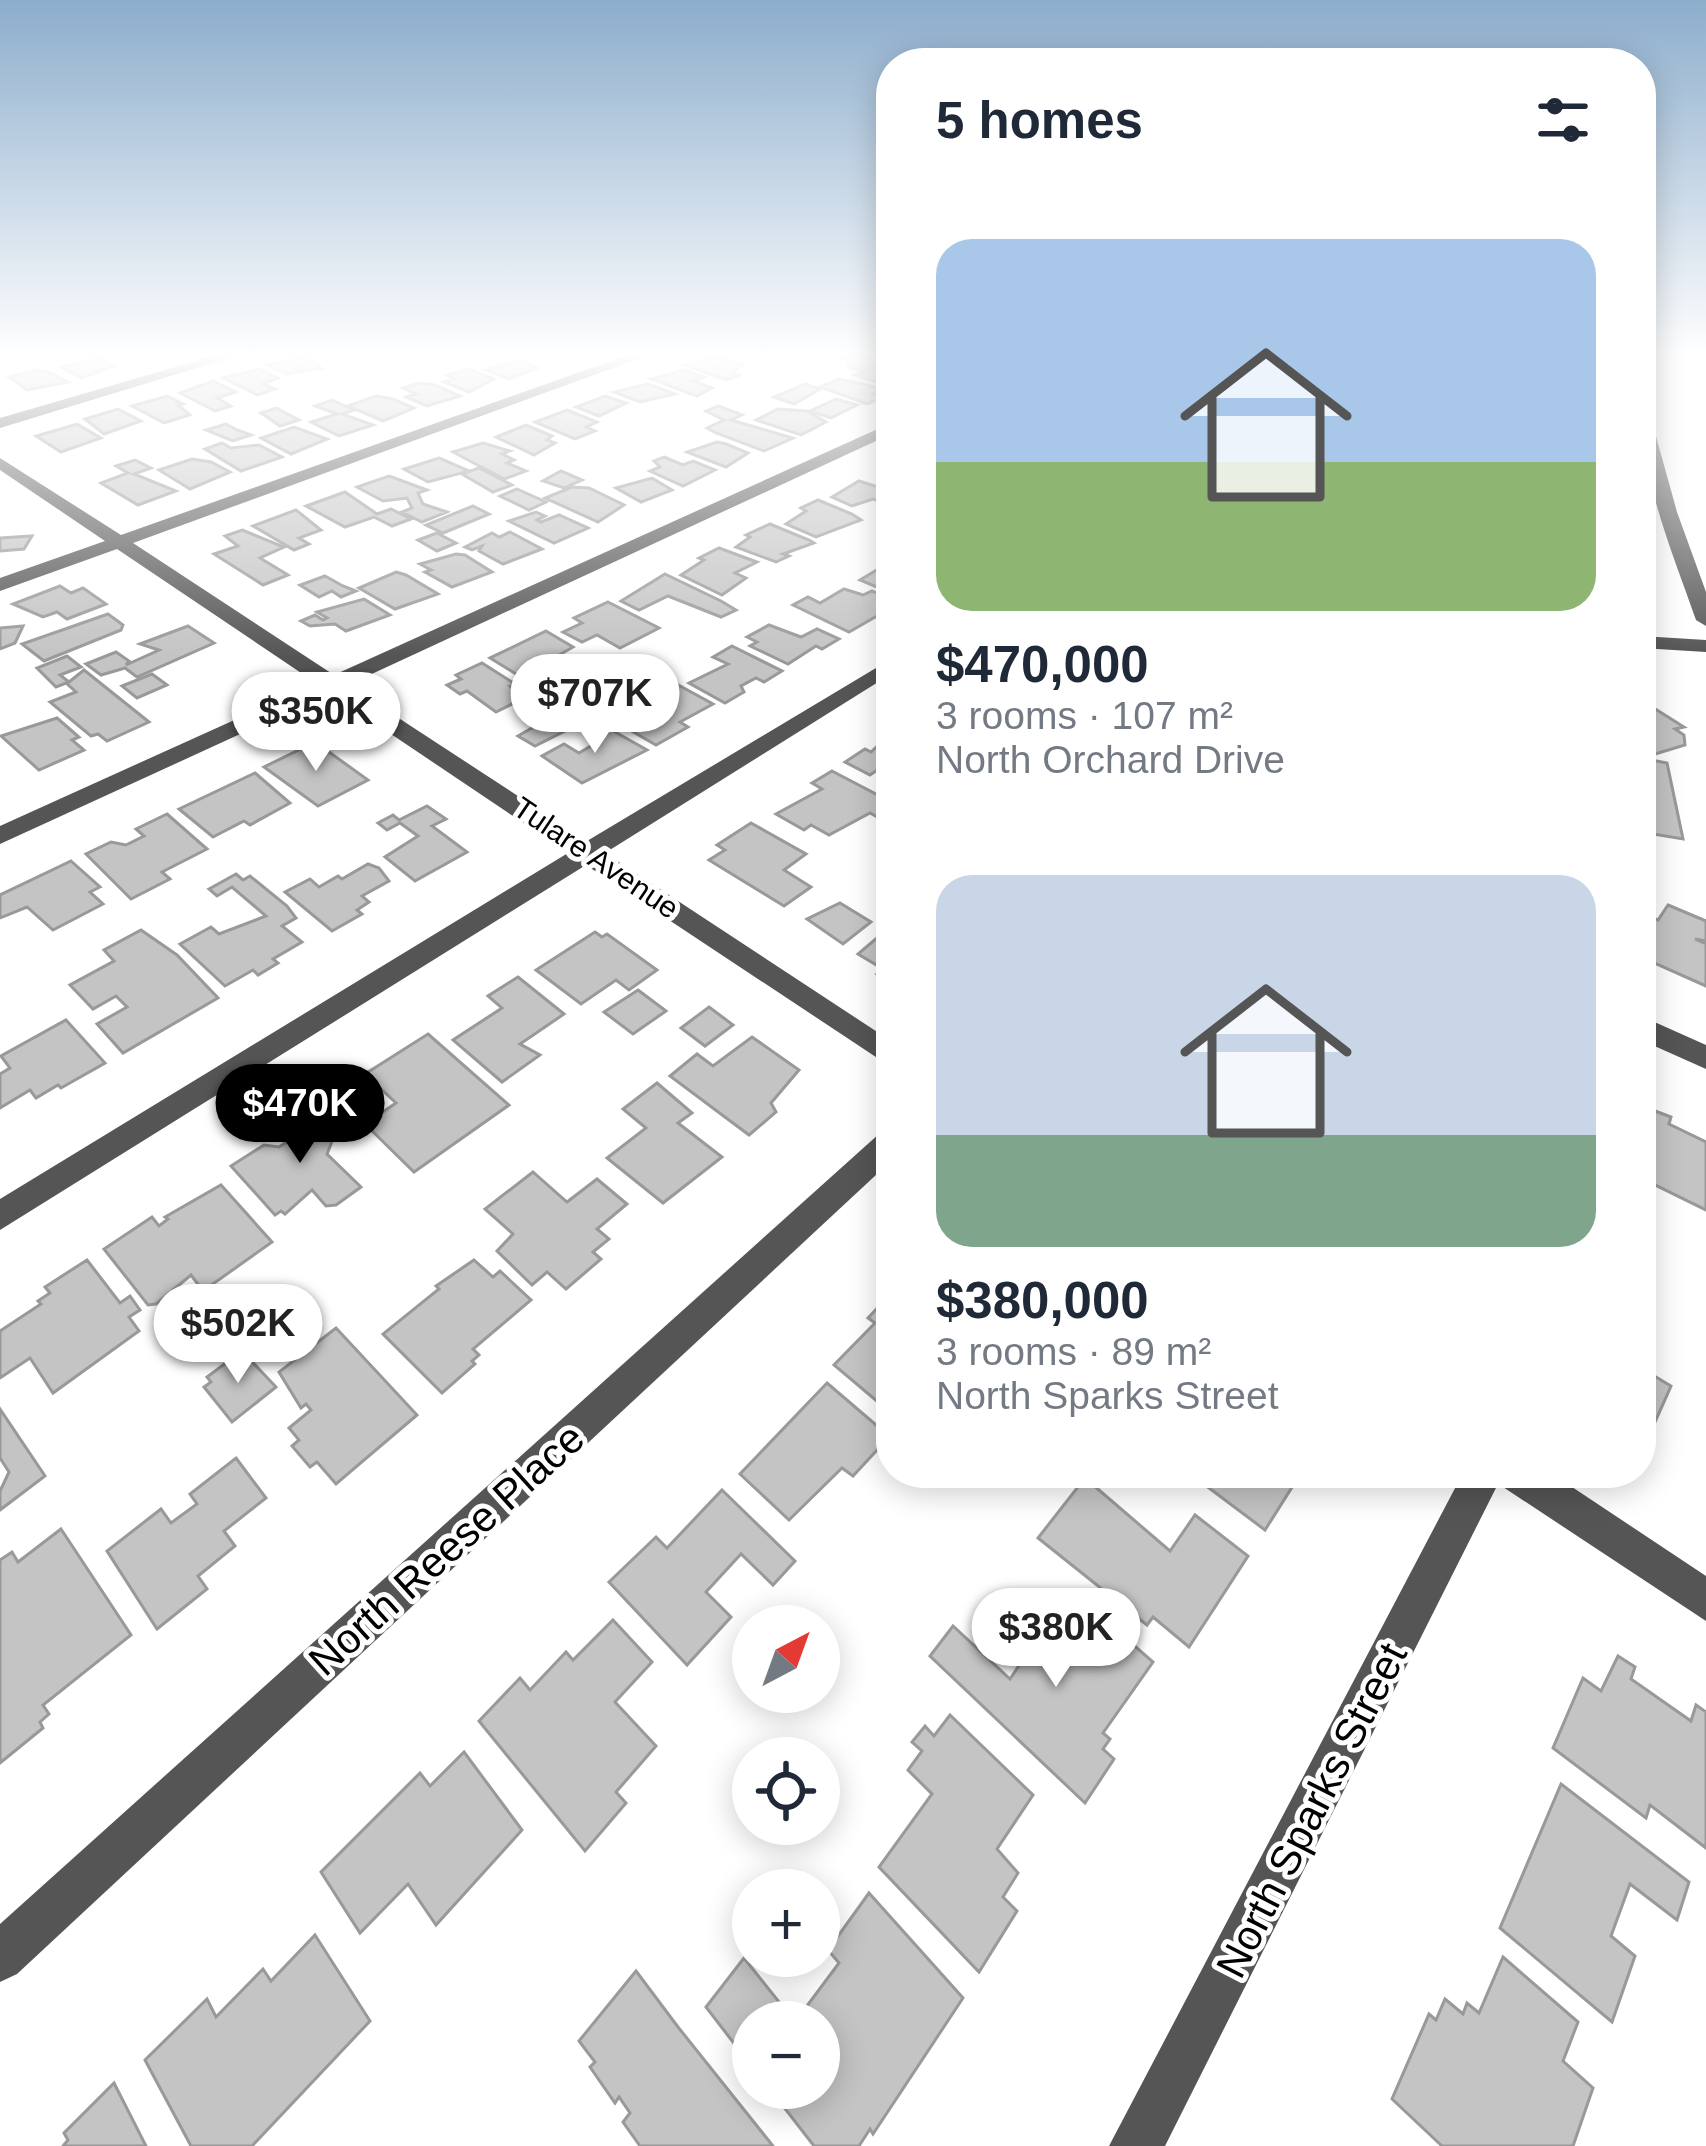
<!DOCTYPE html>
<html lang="en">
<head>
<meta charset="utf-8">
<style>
  :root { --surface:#fff; --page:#f2f2f3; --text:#1f2937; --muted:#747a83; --accent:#000 }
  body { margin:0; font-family:Arial,sans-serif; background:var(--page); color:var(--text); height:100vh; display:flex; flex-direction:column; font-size:45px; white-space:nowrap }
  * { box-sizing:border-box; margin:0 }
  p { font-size:39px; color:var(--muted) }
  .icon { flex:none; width:66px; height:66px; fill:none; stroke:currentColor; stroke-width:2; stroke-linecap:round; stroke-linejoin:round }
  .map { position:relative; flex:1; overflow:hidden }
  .drawer { position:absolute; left:876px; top:48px; width:780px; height:1440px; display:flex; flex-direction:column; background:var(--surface); border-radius:48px; box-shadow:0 6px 30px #0003 }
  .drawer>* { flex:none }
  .needle { width:78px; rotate:41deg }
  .tools { position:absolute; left:732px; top:1605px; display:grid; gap:24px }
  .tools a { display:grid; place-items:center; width:108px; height:108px; border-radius:50%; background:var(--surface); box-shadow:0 6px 30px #0003; font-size:60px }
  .price { position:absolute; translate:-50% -102px; padding:0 27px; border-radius:42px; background:#fff; color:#222; font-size:39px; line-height:78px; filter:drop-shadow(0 3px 6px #0008) }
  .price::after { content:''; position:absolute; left:50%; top:72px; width:36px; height:27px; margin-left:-18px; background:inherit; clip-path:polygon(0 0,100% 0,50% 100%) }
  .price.selected { background:var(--accent); color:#fff }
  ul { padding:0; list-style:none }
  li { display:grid; align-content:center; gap:24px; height:636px; padding:0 60px }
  li span { display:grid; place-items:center; height:372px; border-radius:36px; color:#555 }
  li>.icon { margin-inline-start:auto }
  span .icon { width:216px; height:216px; fill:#fffc; stroke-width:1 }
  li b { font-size:51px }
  h2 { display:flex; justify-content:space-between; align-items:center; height:144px; padding:0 60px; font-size:51px }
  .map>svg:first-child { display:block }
</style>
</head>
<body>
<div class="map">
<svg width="1706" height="2146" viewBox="0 0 1706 2146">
  <rect width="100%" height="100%" fill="#fff"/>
  <!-- building -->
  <g fill="#c4c4c4" stroke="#999" stroke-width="3">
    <polygon points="864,356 882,363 859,370 848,367 853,362 841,358"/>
    <polygon points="304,357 321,368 287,374 267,365"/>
    <polygon points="718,357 743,365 731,372 739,375 726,380 685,365"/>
    <polygon points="99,358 113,366 82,378 61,367"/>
    <polygon points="520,361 537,368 509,379 486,370"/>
    <polygon points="874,368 891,370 891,387 855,375"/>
    <polygon points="259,369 278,378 263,384 275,389 258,395 223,378"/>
    <polygon points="469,369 494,379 469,392 444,382 454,379 447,375"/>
    <polygon points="37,370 51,373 68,382 27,390 9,377"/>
    <polygon points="684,370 704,377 693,381 712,388 697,396 651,379"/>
    <polygon points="839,379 880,388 873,394 883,397 867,404 820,387"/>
    <polygon points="213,381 236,392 217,398 231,406 215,411 180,393"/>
    <polygon points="418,383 435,385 460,396 427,406 406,397 416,394 403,388"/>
    <polygon points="648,384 675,394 640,402 614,392"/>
    <polygon points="805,384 820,389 794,404 774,397"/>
    <polygon points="167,396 183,404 178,405 190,415 164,423 132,406"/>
    <polygon points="376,396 393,399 414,408 383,421 348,406"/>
    <polygon points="605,396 626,403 599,416 576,407"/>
    <polygon points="836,399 857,405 831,418 810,411"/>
    <polygon points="332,400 354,410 342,414 373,425 339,436 311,422 337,414 315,406"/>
    <polygon points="718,406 742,415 731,420 793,438 764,451 716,433 707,428 724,420 706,411"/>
    <polygon points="276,408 299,420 280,426 261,413"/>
    <polygon points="118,409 141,421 104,434 85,419"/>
    <polygon points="778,409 807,411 826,422 801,435 756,420"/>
    <polygon points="567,410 597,422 586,427 595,431 575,439 535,422"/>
    <polygon points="77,424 101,438 61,452 36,436"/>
    <polygon points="226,424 237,430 251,435 233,441 206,430"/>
    <polygon points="526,425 552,436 547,440 555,443 534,455 496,437"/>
    <polygon points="294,427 327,439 291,454 261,438"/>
    <polygon points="717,442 726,444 748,453 726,467 687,452"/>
    <polygon points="222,443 231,448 259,445 282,457 241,471 205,449"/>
    <polygon points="483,443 510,451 502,454 514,460 507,463 526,471 504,479 453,452"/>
    <polygon points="664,457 683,465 693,461 715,470 683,486 650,471 660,467 654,461"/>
    <polygon points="439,458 469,471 428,482 404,469"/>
    <polygon points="192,459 211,462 230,472 190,489 159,470"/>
    <polygon points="135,460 151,468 134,474 176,491 138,505 101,483 128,473 116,466"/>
    <polygon points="479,468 512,485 493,492 462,474"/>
    <polygon points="561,471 582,480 564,488 543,481"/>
    <polygon points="389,476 427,490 418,493 423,504 447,512 422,522 402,512 412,508 407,498 383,501 357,487"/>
    <polygon points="652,478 672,490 641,502 616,488"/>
    <polygon points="859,481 891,491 891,500 884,503 873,499 852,506 832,497"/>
    <polygon points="572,487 589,488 624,505 598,522 545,498"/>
    <polygon points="517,489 546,502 529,510 500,496"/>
    <polygon points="345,492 377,514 391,509 411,519 392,526 374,517 345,527 306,506"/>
    <polygon points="818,500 852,514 861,520 816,537 786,524 806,511 801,508"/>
    <polygon points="473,506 489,514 443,533 426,525"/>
    <polygon points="296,510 321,530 299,538 309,544 294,550 253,526"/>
    <polygon points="536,512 545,516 537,520 541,522 559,515 588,528 554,543 509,521"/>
    <polygon points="770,524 809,540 814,543 783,554 789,556 776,562 736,547 750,537 746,535"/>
    <polygon points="242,530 284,547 260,558 288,575 263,585 214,554 238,546 225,536"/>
    <polygon points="510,532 542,549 503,564 479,551 482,546 472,550 465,547 492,533 499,537"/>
    <polygon points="437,533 456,543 437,551 418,540"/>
    <polygon points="32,536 24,549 0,551 0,538"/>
    <polygon points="719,548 757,562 735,573 746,578 722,595 681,575 704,560 699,558"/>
    <polygon points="456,554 465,555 492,572 452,587 425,572 431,570 420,564"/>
    <polygon points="890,562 891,593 860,580"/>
    <polygon points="396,572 406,575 438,594 395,609 359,588"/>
    <polygon points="665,574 721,601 736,610 721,617 668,596 639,610 621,601"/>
    <polygon points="325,576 343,586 356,591 341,597 332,591 319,597 300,585"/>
    <polygon points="60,586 71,593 83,588 106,604 67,619 57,612 43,617 13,604"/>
    <polygon points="844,589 863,595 872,591 891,600 891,608 849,632 793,605 808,597 820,603"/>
    <polygon points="364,599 390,615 346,631 335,624 310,626 301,621 315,615 323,620 327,618 317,612"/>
    <polygon points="608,602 659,628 620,648 597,635 582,642 563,632 582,623 574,618"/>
    <polygon points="108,614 123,625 121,630 44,661 22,644"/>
    <polygon points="769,625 801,637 817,629 839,639 822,649 816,646 788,664 750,646 757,642 747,637"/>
    <polygon points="23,626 15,643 0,649 0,628"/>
    <polygon points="188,626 214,643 137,677 125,668 101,675 86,664 116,652 129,661 126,665 159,650 140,644"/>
    <polygon points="546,631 573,647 521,677 490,658"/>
    <polygon points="732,646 782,671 764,682 756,678 741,686 744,692 725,703 689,683 728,664 713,657"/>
    <polygon points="67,656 81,667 60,675 69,682 84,670 149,722 107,741 98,734 91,736 50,702 76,692 66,683 56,687 37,668"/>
    <polygon points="482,663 515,684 510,686 517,691 512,693 522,699 496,712 467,691 460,694 447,685 461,679 456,675"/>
    <polygon points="152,674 167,685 137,698 122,686"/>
    <polygon points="671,681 713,704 680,722 688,727 656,745 597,711 632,692 646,699 650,697 646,695"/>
    <polygon points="1641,700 1684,727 1675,729 1684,735 1685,745 1655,754 1641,744"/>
    <polygon points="57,718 79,737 72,740 84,750 39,770 1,736"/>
    <polygon points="544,721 563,732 535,746 518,736"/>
    <polygon points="608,728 647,750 582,783 542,756 564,744 579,753 599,741 591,737"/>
    <polygon points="891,733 891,767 886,764 870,775 845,762 865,749 871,752"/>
    <polygon points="315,742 368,780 318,806 264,767"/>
    <polygon points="1641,758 1667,763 1683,839 1641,832"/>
    <polygon points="832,771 891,802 891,809 879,818 870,813 829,835 811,825 804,830 776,814 822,789 812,783"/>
    <polygon points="255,773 290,803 250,825 244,821 213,837 179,809"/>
    <polygon points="427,806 446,819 432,826 467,852 415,881 385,857 418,836 400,823 387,830 378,823 393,815 399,820"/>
    <polygon points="167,814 207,849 162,872 170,879 131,899 86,854 111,842 126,845 144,836 136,829"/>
    <polygon points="751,823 806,854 784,870 811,887 784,906 709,860 725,850 717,845"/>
    <polygon points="71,861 100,887 90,892 103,904 53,930 27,907 0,918 0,895"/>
    <polygon points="368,864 379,868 389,881 362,896 369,902 357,910 362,914 332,931 285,892 310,879 319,887 338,876 342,879"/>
    <polygon points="236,874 243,880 250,876 287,906 296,918 282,926 302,942 273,959 278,963 258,975 253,970 225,986 180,944 211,927 219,934 266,916 232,887 217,896 209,889"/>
    <polygon points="840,903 871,922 843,944 807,919"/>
    <polygon points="1668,905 1706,921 1706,941 1695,939 1706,944 1706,986 1641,957 1641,912 1658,920"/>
    <polygon points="891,926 891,983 877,974 883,969 858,954"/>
    <polygon points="141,930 177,955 218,998 123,1053 97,1024 127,1007 116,996 93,1009 70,985 114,961 104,950"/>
    <polygon points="595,932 602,937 607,934 657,970 629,990 616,980 581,1004 536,970"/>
    <polygon points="518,977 564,1014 520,1044 540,1055 502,1082 453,1040 502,1008 488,996"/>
    <polygon points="638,990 666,1011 633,1034 604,1012"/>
    <polygon points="709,1007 733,1025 705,1046 681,1028"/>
    <polygon points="66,1020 105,1063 61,1088 58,1085 36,1098 30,1090 0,1108 0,1074 10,1068 1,1056"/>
    <polygon points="428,1034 509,1105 414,1172 365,1124 396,1103 365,1074"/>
    <polygon points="752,1037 799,1070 771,1103 776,1112 749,1135 670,1076 697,1054 713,1066"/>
    <polygon points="657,1083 692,1113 678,1123 722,1157 663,1203 607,1158 646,1128 623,1109"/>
    <polygon points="329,1104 352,1127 333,1139 327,1154 361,1187 336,1205 326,1206 312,1190 285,1214 281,1211 275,1215 231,1166 264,1145 279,1147 301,1133 294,1127"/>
    <polygon points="1642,1106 1671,1117 1669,1124 1706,1142 1706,1210 1641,1178"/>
    <polygon points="533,1172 567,1202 597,1179 627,1204 597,1229 609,1239 593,1252 601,1259 566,1289 547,1272 532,1285 497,1251 513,1234 485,1209"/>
    <polygon points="221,1185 272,1242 203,1291 191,1275 156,1304 148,1305 104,1249 152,1217 159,1226 168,1219 165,1217"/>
    <polygon points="87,1260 120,1303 130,1296 140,1310 129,1317 139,1331 53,1393 30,1358 0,1378 0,1331 41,1304 38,1301 50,1293 45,1287"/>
    <polygon points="474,1260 493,1277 500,1271 531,1300 473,1349 479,1355 472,1361 475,1364 442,1393 383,1334 439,1289 436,1286"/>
    <polygon points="882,1303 891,1310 891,1413 834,1365 875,1323 868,1318"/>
    <polygon points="336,1328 417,1415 336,1484 317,1462 310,1467 292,1446 299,1440 289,1428 311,1410 306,1404 301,1408 279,1372"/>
    <polygon points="242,1351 276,1387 232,1422 204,1387 211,1382 207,1377"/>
    <polygon points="1641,1368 1671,1386 1655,1422 1649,1424 1641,1419"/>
    <polygon points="827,1383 889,1436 885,1441 891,1448 886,1453 879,1448 853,1476 842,1468 789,1520 740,1474"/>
    <polygon points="0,1409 45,1476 0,1510 0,1491 9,1472 0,1458"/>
    <polygon points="236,1458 266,1498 224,1531 235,1546 198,1576 207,1589 157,1629 107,1551 161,1509 171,1523 197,1504 190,1494"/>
    <polygon points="1189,1473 1301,1473 1265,1530"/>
    <polygon points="1085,1478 1170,1551 1195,1515 1248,1556 1189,1647 1153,1617 1147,1625 1038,1538"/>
    <polygon points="722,1490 795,1561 773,1585 741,1554 706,1592 731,1617 687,1665 609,1582 656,1537 667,1548"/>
    <polygon points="61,1529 131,1635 43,1705 49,1714 40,1722 43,1728 0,1763 0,1560 12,1552 18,1562"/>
    <polygon points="1064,1595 1101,1626 1105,1620 1153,1662 1103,1733 1110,1739 1103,1749 1114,1759 1085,1803 930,1656 953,1626 1010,1679 1020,1664 1016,1660"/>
    <polygon points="613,1620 652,1662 615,1702 656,1746 616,1792 626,1803 585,1851 479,1721 520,1678 530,1690 566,1652 573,1660"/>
    <polygon points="1618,1656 1635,1667 1631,1679 1691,1721 1696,1705 1706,1712 1706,1848 1650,1805 1646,1818 1553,1748 1583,1678 1601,1691"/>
    <polygon points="950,1715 1033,1795 997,1849 1018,1873 1003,1897 1017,1911 979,1972 879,1867 932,1794 908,1770 922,1751 912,1742 925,1726 934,1736"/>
    <polygon points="464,1752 522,1830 436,1925 408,1884 360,1933 321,1872 420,1773 430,1786"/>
    <polygon points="1561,1784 1689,1882 1677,1920 1630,1884 1611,1936 1635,1956 1612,2022 1500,1928"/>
    <polygon points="869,1893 963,1998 873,2134 870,2129 859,2146 814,2146 769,2088 819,2088 819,2022 753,2022 753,2068 706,2007 744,1958 795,2022 839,1963 828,1950"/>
    <polygon points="315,1935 370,2021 252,2146 191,2146 145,2060 207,1999 216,2017 263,1969 271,1981"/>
    <polygon points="1503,1957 1578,2022 1563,2061 1593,2088 1573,2146 1442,2146 1392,2099 1429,2014 1436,2020 1445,1999 1463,2014 1467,2003 1479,2013"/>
    <polygon points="636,1971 678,2027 773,2146 640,2146 623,2122 630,2113 619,2097 615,2103 590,2067 595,2062 579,2041"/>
    <polygon points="114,2083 146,2146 63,2146 68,2140 64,2133"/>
  </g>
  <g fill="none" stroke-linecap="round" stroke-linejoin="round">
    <!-- minor -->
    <g fill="#555" fill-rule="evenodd">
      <polygon points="213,356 236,356 0,428 0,418"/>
      <polygon points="625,356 646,356 133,543 334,675 891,423 891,434 348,685 587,841 891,659 891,674 605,853 891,1041 891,1067 586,865 0,1230 0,1199 568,853 330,693 0,844 0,826 316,683 117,549 0,591 0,578 105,541 0,470 0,458 121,535"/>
      <path d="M1641,406L1649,411L1677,512L1706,592V626L1696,620C1672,551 1641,480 1641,406Z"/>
      <polygon points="1641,636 1706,640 1706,652 1641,648"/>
      <polygon points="1641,1016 1706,1045 1706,1069 1641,1040"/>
      <polygon points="891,1129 891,1161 17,1974 0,1982 0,1924 880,1133"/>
      <polygon points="1463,1473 1551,1473 1706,1576 1706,1621 1503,1487 1500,1480 1165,2146 1109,2146"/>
    </g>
  </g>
  <!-- sky -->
  <linearGradient id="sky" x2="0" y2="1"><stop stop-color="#8cadcc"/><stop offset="0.54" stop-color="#fff"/><stop offset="1" stop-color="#fff" stop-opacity="0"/></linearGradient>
  <rect width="1706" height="657" fill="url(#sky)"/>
  <g text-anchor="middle" stroke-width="10" stroke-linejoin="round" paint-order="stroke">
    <!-- far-street labels -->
    <g font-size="30" fill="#000" stroke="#fff">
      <text transform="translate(596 858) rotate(34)" y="10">Tulare Avenue</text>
    </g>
    <!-- near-street labels -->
    <g font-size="42" fill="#000" stroke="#fff">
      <text transform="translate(446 1549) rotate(-42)" y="15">North Reese Place</text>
      <text transform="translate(1311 1810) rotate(-63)" y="15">North Sparks Street</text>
    </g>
  </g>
</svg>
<div class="tools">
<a><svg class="needle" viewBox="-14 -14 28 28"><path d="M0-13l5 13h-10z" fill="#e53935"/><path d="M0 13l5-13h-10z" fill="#747a83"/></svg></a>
<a><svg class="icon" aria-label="locate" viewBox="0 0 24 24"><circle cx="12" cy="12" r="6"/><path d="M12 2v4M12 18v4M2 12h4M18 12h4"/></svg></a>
<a>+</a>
<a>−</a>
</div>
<b class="price" style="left:595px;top:756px">$707K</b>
<b class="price" style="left:316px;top:774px">$350K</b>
<b class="price selected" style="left:300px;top:1166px">$470K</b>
<b class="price" style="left:238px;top:1386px">$502K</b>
<b class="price" style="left:1056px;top:1690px">$380K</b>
<section class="drawer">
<h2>5 homes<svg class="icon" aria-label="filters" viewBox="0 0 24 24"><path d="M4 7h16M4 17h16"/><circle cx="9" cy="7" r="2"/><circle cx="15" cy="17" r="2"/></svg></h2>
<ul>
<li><span style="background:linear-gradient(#a9c7e8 60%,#8fb573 0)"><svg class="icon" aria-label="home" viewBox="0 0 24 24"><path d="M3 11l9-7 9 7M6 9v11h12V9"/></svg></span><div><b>$470,000</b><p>3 rooms · 107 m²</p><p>North Orchard Drive</p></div></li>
<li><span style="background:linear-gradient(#c9d6e8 70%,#7fa58c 0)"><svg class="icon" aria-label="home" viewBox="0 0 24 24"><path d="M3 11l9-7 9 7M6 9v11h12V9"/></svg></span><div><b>$380,000</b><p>3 rooms · 89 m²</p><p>North Sparks Street</p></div></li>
</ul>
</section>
</div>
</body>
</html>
